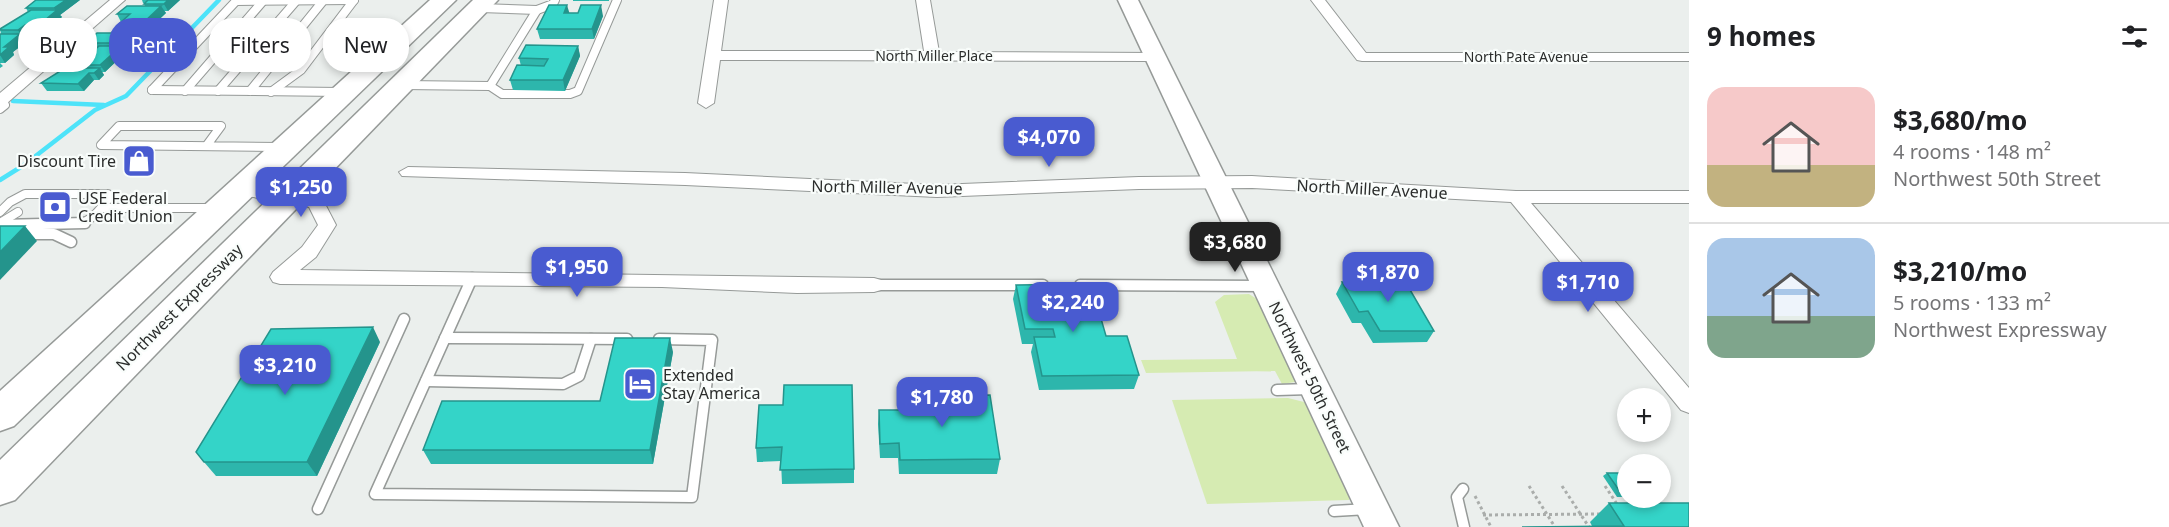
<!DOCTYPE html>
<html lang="en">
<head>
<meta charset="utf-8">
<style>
  :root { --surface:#fff; --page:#f6f6f6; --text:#202124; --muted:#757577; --line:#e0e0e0; --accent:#495bd0 }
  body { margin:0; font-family:"Noto Sans",sans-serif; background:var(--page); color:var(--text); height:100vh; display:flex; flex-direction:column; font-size:22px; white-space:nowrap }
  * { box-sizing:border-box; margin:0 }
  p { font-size:20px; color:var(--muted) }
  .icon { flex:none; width:33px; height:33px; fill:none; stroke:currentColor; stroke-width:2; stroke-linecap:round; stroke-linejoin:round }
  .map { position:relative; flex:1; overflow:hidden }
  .sheet { display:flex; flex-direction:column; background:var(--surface); width:480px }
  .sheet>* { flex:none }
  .top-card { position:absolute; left:18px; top:18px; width:570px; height:54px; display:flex; gap:12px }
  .tools { position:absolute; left:1617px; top:388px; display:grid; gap:12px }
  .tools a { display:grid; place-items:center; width:54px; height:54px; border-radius:50%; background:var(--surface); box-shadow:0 3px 9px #0003; font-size:30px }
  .price { position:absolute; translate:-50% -51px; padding:0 14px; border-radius:12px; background:var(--accent); color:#fff; font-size:20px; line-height:39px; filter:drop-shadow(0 2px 3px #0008) }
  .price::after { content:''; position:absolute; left:50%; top:36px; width:18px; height:14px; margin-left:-9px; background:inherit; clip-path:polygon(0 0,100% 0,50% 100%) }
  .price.current { background:#222; color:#fff }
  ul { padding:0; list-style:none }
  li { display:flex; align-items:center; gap:18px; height:150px; padding:0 18px }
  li+li { border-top:2px solid var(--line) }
  li span { display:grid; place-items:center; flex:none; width:168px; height:120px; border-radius:18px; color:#555 }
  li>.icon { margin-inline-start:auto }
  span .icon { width:72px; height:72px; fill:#fffc; stroke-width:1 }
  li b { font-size:26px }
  h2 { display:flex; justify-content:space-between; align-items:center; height:72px; padding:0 18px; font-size:26px }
  .chip { padding:0 21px; border-radius:24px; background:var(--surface); box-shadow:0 3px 9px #0003; font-size:21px; line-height:54px }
  .chip.current { background:var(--accent); color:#fff }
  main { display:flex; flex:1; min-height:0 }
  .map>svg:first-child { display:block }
</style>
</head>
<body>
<main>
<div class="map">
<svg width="1689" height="527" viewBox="0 0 1689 527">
  <rect width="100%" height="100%" fill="#ebefed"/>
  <!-- green -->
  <g fill="#d6ebb2">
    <polygon points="1249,294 1260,301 1296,378 1295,382 1282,384 1275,371 1146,373 1141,360 1237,359 1215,302 1224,295"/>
    <polygon points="1288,398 1304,402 1309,407 1350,495 1349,500 1207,504 1172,400"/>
  </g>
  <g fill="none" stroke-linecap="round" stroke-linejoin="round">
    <!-- stream -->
    <g stroke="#4de3f9" stroke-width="4.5">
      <polyline points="13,101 104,105"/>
      <polyline points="0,180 24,165 95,110 126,96 219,0"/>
    </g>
    <defs>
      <g id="lane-far1">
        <polyline points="236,1 354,0"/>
        <polyline points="480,8 537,10"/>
        <polyline points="403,85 490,86 537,10 553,4 555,0"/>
        <polyline points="490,86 502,94 570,94 578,91 617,0"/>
        <polyline points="152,90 341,92"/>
        <polyline points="152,90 237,0"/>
        <polyline points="185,91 264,0"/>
        <polyline points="218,91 297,0"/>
        <polyline points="250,91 323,1"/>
        <polyline points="271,92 301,70 354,0"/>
        <polyline points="0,109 5,105 3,101"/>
        <polyline points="207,145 221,126 119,126 101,145 280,147"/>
        <polyline points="103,208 211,208"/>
        <path d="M0,212L10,202L25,194H108L110,197C88,224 89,224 54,224"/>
        <polyline points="0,223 18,212"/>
      </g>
      <g id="lane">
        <polyline points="0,225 85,223"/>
        <polyline points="0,234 54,234 71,242"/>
        <polyline points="472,278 375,494 692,497 712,340 659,339"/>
        <polyline points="874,285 1043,285"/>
        <polyline points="1080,285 1262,286"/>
        <polyline points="445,338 627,339"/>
        <polyline points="426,381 563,384 579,376 591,339"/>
        <polyline points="1277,390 1310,389"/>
        <polyline points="1463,489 1457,497 1464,527"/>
        <polyline points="318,509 404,319"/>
        <polyline points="1334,511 1368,509"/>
      </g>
      <g id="street">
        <polygon points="110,0 125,0 6,104 0,106 0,93"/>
        <polygon points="714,0 728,0 721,51 924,51 916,0 930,0 939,52 1156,53 1163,57 1156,61 720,60 714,103 706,108 698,103"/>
        <polygon points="1311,0 1325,0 1366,53 1689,53 1689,61 1362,61 1357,60"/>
        <polygon points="408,167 685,173 937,185 1139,177 1252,176 1516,191 1689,191 1689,203 1531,203 1689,388 1689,413 1681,410 1511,202 1252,188 1139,189 937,197 685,185 402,176 399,172"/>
        <polygon points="242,184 322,198 336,225 316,257 300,270 874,278 881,280 884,285 881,290 874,292 797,293 662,287 280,284 273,282 270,277 273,272 302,247 318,225 309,207 236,194 233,190"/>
      </g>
      <polygon id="secondary" points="1118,0 1138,0 1399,527 1364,527"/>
      <g id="highway">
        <polygon points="430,0 456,0 14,426 0,431 0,391"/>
        <polygon points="473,0 498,0 15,500 0,505 0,460"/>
      </g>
    </defs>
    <!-- lane-far1 casing -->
    <use href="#lane-far1" stroke="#969a98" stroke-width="10"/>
    <!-- lane casing -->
    <use href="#lane" stroke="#969a98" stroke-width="13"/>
    <!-- street casing -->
    <use href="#street" stroke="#969a98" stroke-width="2"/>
    <!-- secondary casing -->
    <use href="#secondary" stroke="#969a98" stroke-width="3"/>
    <!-- highway casing -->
    <use href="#highway" stroke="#969a98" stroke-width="3"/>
    <!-- path -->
    <g stroke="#aaadab" stroke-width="3" stroke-dasharray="3 3" stroke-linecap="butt">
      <polyline points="1529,486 1555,527"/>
      <polyline points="1562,486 1589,527"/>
      <polyline points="1605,486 1619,507"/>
      <polyline points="1475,496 1491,527"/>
      <polyline points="1483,515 1602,514"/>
    </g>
    <!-- lane-far1 -->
    <use href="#lane-far1" stroke="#fff" stroke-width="8"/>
    <!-- lane -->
    <use href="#lane" stroke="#fff" stroke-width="10"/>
    <!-- street -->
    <use href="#street" fill="#fff" fill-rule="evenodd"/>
    <!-- secondary -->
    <use href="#secondary" fill="#fff" fill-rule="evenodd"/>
    <!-- highway -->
    <use href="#highway" fill="#fff" fill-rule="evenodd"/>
  </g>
  <!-- wall -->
  <g fill="#2db6ac">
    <polygon points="80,0 60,15 62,17 44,32 30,32 23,38 26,42 13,52 14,55 5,63 0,63 3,66 0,68 0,34 1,34 0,29 28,12 26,8"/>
    <polygon points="142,0 180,0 168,11 164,11 166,13 147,31 144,31 145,33 126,51 124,51 125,53 105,72 102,72 104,75 99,80 94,80 84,91 47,91 41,83 65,68 63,65 88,56 94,51 91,51 86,43 111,33 122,25 120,23 122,22 121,22 117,14 145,6 144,4 145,3 143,3"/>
    <rect x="573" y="0" width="36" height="1"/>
    <polygon points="569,13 603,16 594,39 540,39 537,29"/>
    <polygon points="578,46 580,56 565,91 513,90 510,80 521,66 519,58"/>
    <polygon points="1349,277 1434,331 1427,342 1373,343 1361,323 1352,323 1336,294 1342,282 1346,282"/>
    <polygon points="1016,285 1106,336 1139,375 1134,389 1039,390 1031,352 1033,344 1022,344 1013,299"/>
    <polygon points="380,342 317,476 216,476 204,462"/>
    <polygon points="673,352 653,464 431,464 423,450 600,401"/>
    <polygon points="901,396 1000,459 997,474 899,474 898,458 880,458 878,424 879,410 900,410"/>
    <polygon points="759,405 854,469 854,483 782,484 781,461 757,462 756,448"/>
    <polygon points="1607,473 1628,484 1628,497 1617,497 1603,476"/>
    <polygon points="1609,503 1689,527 1521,527 1592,526 1590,522"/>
  </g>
  <!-- shaded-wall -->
  <g fill="#24948c">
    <polygon points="66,0 80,0 60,15 62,17 44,32 39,25 56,11 54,8"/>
    <polygon points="168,0 180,0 168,11 164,4"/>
    <polygon points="567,5 570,15 564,13"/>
    <polygon points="601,5 603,16 594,39 592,29"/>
    <polygon points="161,6 166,13 147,31 143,23"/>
    <polygon points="25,25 30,32 23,38 18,30"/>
    <polygon points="141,25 145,33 126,51 122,43"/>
    <polygon points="20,34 26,42 13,52 14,55 5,63 0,55 4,47"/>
    <polygon points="121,46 125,53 105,72 100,65"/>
    <polygon points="578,46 580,56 565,91 563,80"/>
    <polygon points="100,68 104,75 99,80 94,73"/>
    <polygon points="89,73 94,80 84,91 78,84"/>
    <polygon points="25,226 37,241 0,280 0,252"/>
    <polygon points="373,327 380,342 317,476 307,462"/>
    <polygon points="670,338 673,352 653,464 650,450"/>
  </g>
  <!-- building -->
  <g fill="#34d4c8" stroke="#24948c" stroke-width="1.5">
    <polygon points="36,0 66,0 54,8 26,8"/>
    <polygon points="148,0 168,0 164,4 144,4"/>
    <polygon points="549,5 567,5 564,13 578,13 581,5 601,5 592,29 537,29"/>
    <polygon points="127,6 161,6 143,23 120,23 130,14 117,14"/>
    <polygon points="31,10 57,10 39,25 25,25 18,30 0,30 0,29"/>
    <polygon points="120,25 141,25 122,43 86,43 97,33 111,33"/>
    <polygon points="0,34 20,34 4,47 9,47 0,55"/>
    <polygon points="526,45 578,46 563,80 510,80 517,65 544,66 548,59 519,58"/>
    <polygon points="99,46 121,46 100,65 63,65 73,56 88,56"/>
    <polygon points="65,68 100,68 94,73 89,73 78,84 41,83"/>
    <polygon points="0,226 25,226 0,252"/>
    <polygon points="1402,276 1434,331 1380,331 1368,311 1359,312 1342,282 1353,282 1349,277"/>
    <polygon points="1091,284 1106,336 1127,336 1139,375 1042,376 1034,337 1055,337 1053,329 1025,329 1016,285"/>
    <polygon points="373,327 307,462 204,462 196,452 271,329"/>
    <polygon points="615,338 670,338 650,450 423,450 442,401 600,401"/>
    <polygon points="784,385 852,385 854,469 780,470 782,447 756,448 759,405 783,405"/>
    <polygon points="990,395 1000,459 900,460 899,443 880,444 879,410 901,410 901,396"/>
    <polygon points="1607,473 1619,473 1628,484 1628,493 1621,493"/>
    <polygon points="1609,503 1689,503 1689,527 1522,527 1624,526"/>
  </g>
  <!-- icons -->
  <defs>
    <symbol id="shop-square" viewBox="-11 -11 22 22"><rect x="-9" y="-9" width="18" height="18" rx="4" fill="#495bd0" stroke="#f9fdfb"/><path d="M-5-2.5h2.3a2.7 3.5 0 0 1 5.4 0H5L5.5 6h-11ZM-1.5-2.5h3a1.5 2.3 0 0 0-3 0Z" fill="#fff"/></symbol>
    <symbol id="bank-square" viewBox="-11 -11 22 22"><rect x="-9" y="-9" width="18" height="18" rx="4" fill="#495bd0" stroke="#f9fdfb"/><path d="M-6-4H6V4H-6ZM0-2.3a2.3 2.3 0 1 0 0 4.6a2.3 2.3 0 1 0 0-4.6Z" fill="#fff"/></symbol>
    <symbol id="hotel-square" viewBox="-11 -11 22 22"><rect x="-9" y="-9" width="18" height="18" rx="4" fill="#495bd0" stroke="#f9fdfb"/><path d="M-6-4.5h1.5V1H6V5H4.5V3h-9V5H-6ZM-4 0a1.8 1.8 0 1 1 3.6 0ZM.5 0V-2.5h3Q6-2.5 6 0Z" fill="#fff"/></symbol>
  </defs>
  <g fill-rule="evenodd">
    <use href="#shop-square" x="120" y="142" width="38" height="38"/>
    <use href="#bank-square" x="36" y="188" width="38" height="38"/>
    <use href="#hotel-square" x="621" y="365" width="38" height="38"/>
  </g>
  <g text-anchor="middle" stroke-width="4.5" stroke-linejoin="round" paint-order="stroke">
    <!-- far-street labels -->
    <g font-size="14" fill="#2b2d2c" stroke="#f9fdfb">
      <text x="934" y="61">North Miller Place</text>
      <text x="1526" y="62">North Pate Avenue</text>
    </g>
    <!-- poi labels -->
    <g font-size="16" fill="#2b2d2c" stroke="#f9fdfb" text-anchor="start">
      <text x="116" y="167" text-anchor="end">Discount Tire</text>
      <text x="78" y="204">USE Federal<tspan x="78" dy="18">Credit Union</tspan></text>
      <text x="663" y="381">Extended<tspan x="663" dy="18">Stay America</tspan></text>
    </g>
    <!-- street labels -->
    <g font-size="16" fill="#2b2d2c" stroke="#f9fdfb">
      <text transform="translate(887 187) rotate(1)" y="6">North Miller Avenue</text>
      <text transform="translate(1372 189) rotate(3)" y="6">North Miller Avenue</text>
      <text transform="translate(179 307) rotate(-45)" y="6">Northwest Expressway</text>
      <text transform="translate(1310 377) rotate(64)" y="6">Northwest 50th Street</text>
    </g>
  </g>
</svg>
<div class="tools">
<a>+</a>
<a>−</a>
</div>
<b class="price" style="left:1049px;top:168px">$4,070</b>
<b class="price" style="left:301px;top:218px">$1,250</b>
<b class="price current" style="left:1235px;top:273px">$3,680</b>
<b class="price" style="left:577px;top:298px">$1,950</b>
<b class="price" style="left:1388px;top:303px">$1,870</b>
<b class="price" style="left:1588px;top:313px">$1,710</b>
<b class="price" style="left:1073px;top:333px">$2,240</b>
<b class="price" style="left:285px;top:396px">$3,210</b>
<b class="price" style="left:942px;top:428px">$1,780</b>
<div class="top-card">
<a class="chip">Buy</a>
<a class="chip current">Rent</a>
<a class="chip">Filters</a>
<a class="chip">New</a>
</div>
</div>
<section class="sheet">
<h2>9 homes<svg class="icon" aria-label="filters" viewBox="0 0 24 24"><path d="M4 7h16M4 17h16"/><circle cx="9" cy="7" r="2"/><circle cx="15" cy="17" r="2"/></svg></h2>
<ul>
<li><span style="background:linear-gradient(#f6c9c9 65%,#c2b280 0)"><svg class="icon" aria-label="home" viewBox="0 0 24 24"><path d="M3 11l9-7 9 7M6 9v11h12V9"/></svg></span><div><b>$3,680/mo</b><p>4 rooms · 148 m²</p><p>Northwest 50th Street</p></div></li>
<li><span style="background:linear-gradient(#a9c7e8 65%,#7fa58c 0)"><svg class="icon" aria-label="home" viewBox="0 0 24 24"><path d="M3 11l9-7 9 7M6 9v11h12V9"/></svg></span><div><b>$3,210/mo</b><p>5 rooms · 133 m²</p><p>Northwest Expressway</p></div></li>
</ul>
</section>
</main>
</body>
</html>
